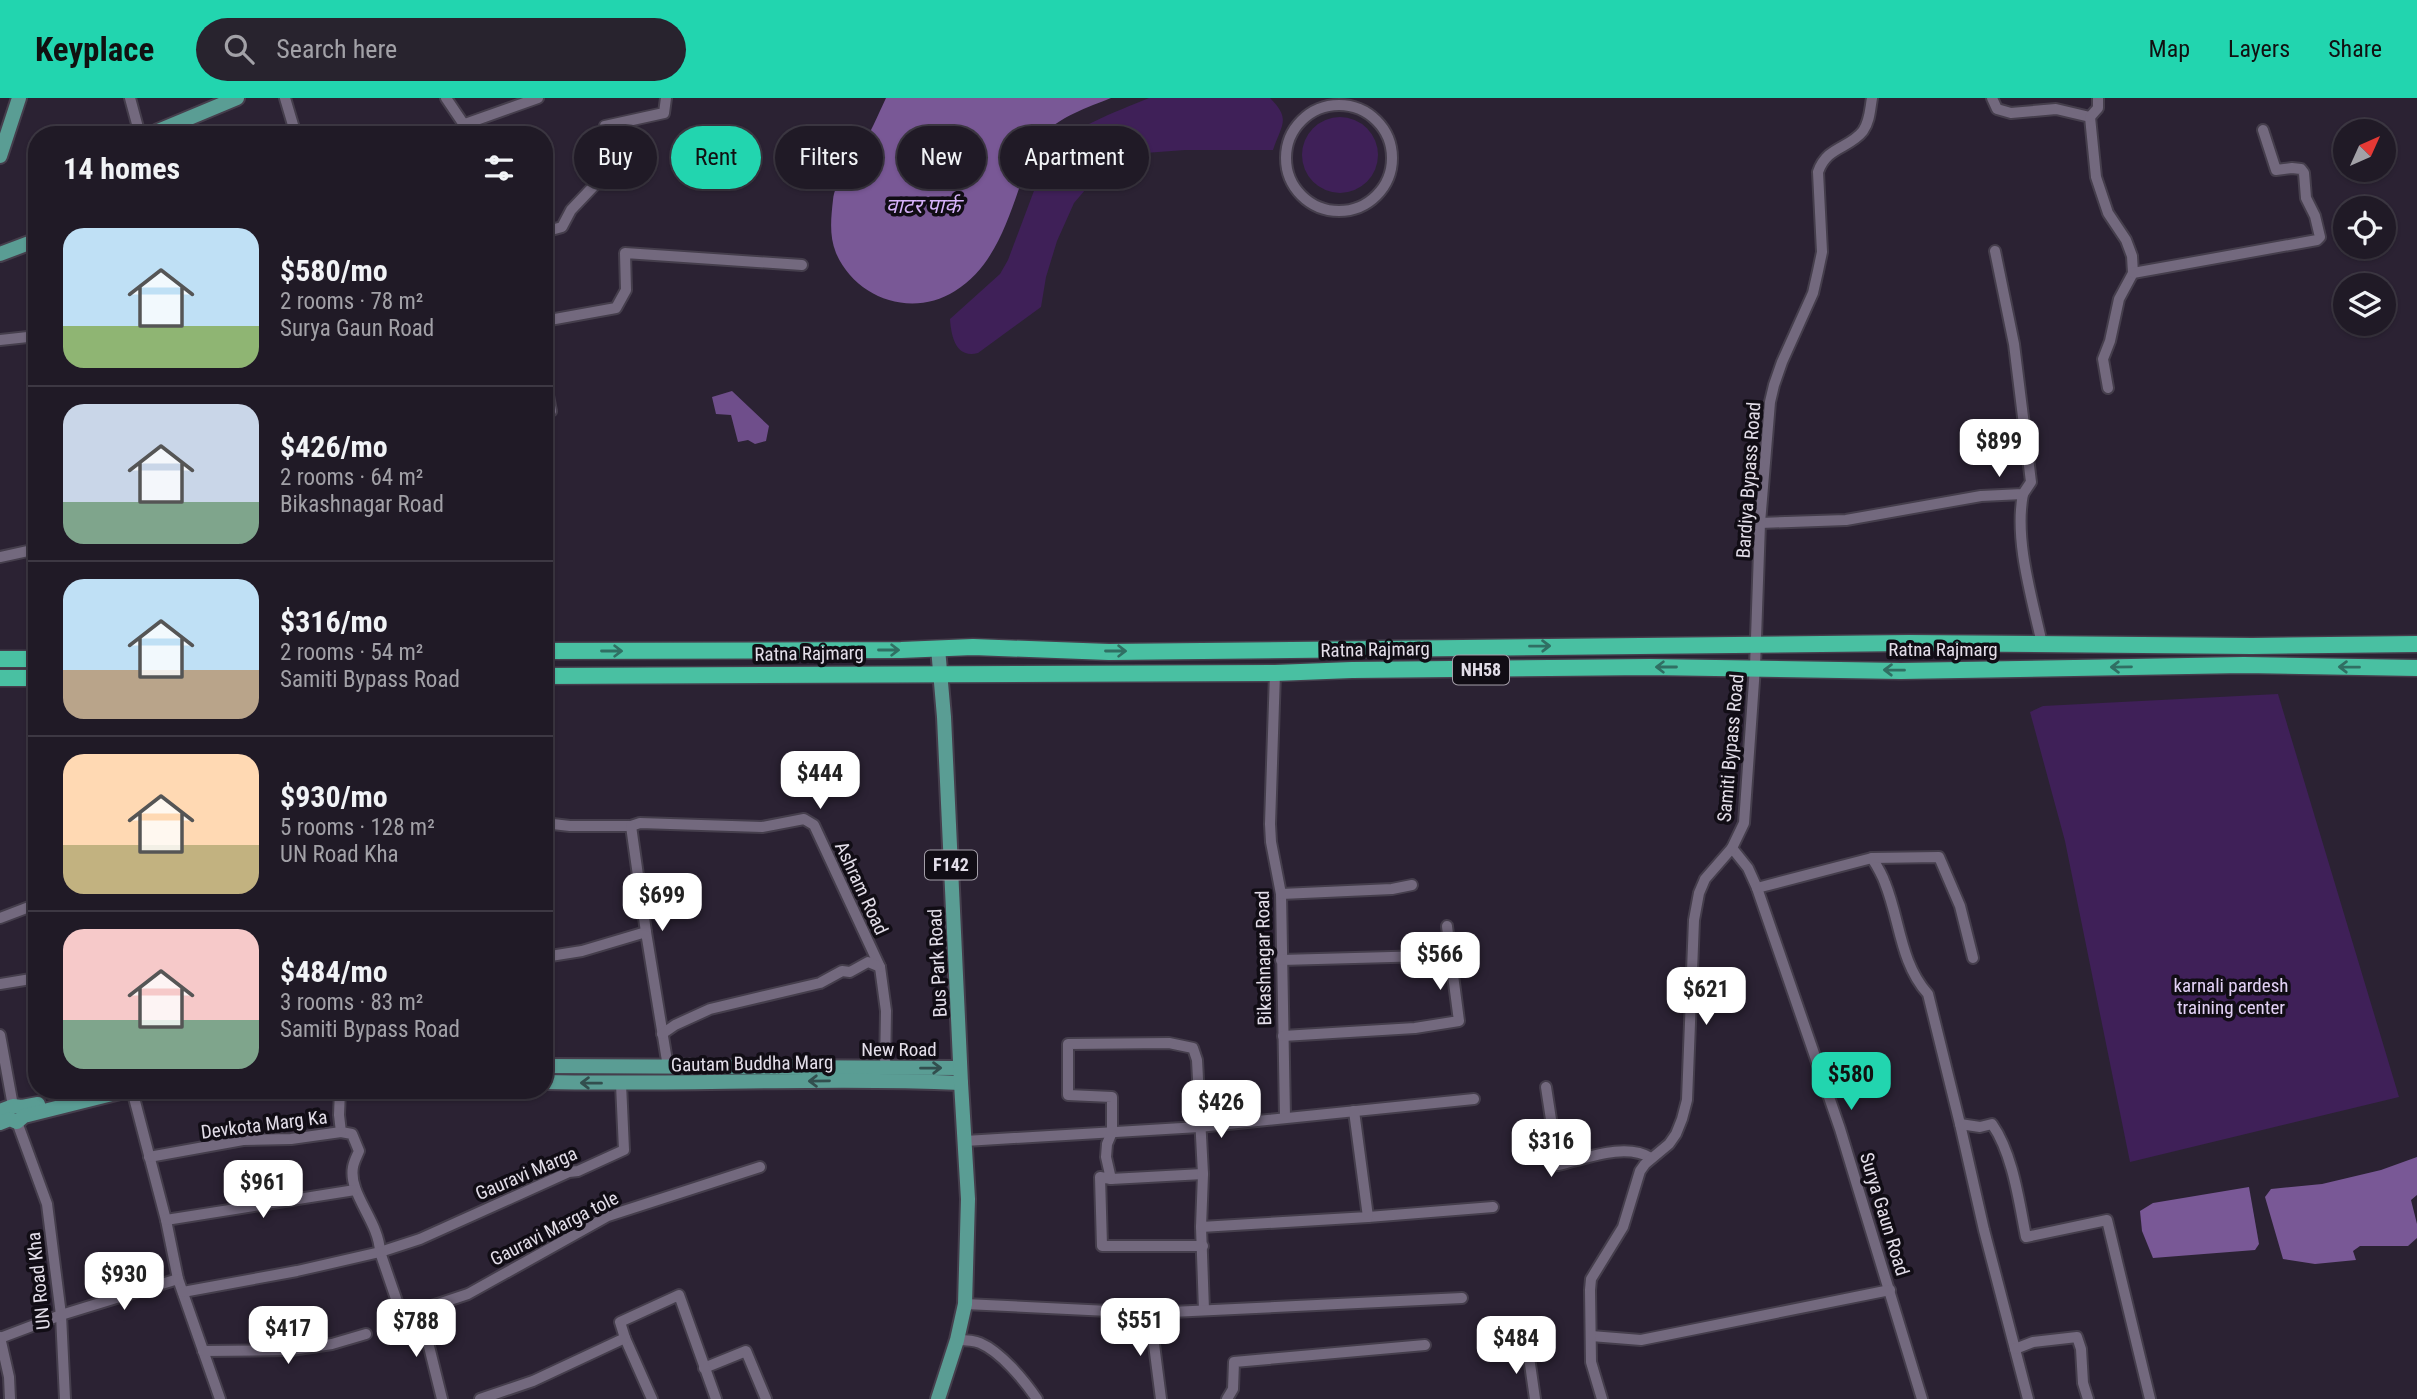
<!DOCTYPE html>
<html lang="en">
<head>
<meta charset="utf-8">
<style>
  :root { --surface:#201a26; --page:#28232e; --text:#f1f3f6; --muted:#a2a1a7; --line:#3d3843; --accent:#22d5af }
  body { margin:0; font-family:"Roboto Condensed","Noto Sans Devanagari",sans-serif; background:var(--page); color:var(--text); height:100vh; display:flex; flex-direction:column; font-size:26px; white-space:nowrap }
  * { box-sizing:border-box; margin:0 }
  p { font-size:23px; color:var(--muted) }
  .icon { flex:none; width:38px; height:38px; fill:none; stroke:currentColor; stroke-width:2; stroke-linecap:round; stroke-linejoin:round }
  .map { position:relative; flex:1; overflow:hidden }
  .side { position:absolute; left:28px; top:28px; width:525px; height:973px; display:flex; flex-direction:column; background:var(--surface); border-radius:28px; box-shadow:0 2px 5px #0004,0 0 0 2px var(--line) }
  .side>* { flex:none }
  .banner { position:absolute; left:574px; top:28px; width:665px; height:63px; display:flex; gap:14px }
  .needle { width:46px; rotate:45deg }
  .controls { position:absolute; left:2333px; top:21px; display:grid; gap:14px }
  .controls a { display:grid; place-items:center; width:63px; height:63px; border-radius:50%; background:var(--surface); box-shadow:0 2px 5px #0004,0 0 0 2px var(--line); font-size:35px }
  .price { position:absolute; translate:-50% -60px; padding:0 16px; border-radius:14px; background:#fff; color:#222; font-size:23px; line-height:46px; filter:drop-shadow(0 2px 4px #0008) }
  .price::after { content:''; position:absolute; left:50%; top:42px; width:21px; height:16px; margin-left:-10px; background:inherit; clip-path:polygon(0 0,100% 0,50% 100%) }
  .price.current { background:var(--accent); color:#111 }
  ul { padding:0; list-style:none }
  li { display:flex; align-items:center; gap:21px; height:175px; padding:0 35px }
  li+li { border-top:2px solid var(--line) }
  li span { display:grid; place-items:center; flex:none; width:196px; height:140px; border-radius:21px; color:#555 }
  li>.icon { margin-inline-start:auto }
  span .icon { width:84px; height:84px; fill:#fffc; stroke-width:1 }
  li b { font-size:30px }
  h2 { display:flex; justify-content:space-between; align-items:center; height:84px; padding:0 35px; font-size:30px }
  .tag { padding:0 24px; border-radius:32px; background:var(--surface); box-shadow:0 2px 5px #0004,0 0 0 2px var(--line); font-size:24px; line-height:63px }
  .tag.current { background:var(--accent); color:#111 }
  header { display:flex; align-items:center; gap:42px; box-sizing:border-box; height:98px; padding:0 35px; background:var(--accent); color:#111 }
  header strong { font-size:33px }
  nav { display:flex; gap:38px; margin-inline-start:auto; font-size:24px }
  .search { width:490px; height:63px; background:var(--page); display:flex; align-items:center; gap:18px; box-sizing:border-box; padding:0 24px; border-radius:38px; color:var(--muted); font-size:26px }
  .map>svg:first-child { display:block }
</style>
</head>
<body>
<header>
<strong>Keyplace</strong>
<div class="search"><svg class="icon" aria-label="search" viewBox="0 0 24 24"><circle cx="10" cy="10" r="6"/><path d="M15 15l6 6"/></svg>Search here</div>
<nav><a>Map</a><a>Layers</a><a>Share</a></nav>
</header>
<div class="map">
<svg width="2417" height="1301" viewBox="0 0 2417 1301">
  <rect width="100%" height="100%" fill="#2b2233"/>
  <!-- green -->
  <g fill="#3f2058">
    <path d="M1149,0H1270C1291,21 1282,26 1273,52H1185L1145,55L1131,59L1115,71L1097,78L1074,105L1057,143L1046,179L1041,209L978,255C956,261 951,238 950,221L1000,176L1008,162L1047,58C1072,28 1114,15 1149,0Z"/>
    <circle cx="1340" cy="57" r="38"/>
    <polygon points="2278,596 2399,999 2130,1064 2065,743 2030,614 2043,608"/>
  </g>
  <!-- forest -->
  <polygon fill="#6f4e8b" points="732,293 769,328 766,343 755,346 748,342 738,344 731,317 716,316 712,299"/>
  <!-- water -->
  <g fill="#795896">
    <path d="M886,0H1111C1089,9 1057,19 1042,39C1032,51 1028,67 1022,82C1008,122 994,169 955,193C912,220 856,201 836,155C829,138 831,120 833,102C835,83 850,69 860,52C870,36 878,17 886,0Z"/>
    <polygon points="2417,1059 2417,1097 2411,1102 2417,1126 2417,1140 2408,1148 2360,1148 2353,1153 2356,1162 2315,1166 2283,1161 2265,1099 2271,1091 2322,1086 2381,1072"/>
    <polygon points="2249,1089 2259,1146 2255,1152 2153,1160 2142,1133 2140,1113 2153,1105"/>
  </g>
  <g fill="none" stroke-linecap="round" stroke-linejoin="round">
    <defs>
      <g id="minor">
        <polyline points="130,0 140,37"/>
        <polyline points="285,0 296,37"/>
        <polyline points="446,0 471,37"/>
        <polyline points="1992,0 1997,11 2011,15 2056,11 2090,19 2096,79 2108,115 2126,142 2132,158 2133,175 2119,201 2110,243 2103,261 2108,290"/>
        <circle cx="1339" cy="60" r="53"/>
        <polyline points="2090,19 2098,10 2098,0"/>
        <polyline points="465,26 538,0"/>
        <polyline points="544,134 562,129 571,112 609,72 605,28 664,15 666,0"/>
        <polyline points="2133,175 2317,142 2320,139 2315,118 2306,100 2304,75 2301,71 2292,70 2276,72 2263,32"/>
        <polyline points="544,223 616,210 626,192 625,155 802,167"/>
        <polyline points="0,242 37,238"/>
        <polyline points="544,277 551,313 544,317"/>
        <path d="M2023,396C2014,442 2032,500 2042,546"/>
        <polyline points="1760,425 1846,422 1981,398 2023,396 2031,384 2014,246 1995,153"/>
        <polyline points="0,459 37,451"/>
        <polyline points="1275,575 1270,726 1271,744 1281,796 1285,1019"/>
        <polyline points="544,725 570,728 631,728 640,725 762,729 804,721 814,727 880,869 886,913 885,971"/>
        <polyline points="631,728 646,834"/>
        <polyline points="1732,750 1748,770 1757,790 1840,1031 1922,1301"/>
        <path d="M1872,760C1877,768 1882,776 1885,785C1900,822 1900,865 1928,896L1960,1026L1984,1132L2028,1301"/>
        <polyline points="1757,790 1872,760 1939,759 1960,808 1973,860"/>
        <polyline points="1281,796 1392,791 1412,787"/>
        <polyline points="0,820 37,806"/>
        <polyline points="1447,828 1450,854"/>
        <polyline points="544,859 582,853 646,834 668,969"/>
        <polyline points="1281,862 1428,858 1450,854 1459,923 1415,930 1283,938"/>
        <polyline points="0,886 37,880"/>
        <polyline points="662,936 675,927 710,911 820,885 842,873 850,874 868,864 880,869"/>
        <polyline points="0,937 13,1008"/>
        <path d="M1546,989L1558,1067C1585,1061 1625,1044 1651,1060"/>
        <polyline points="132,992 166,1122 178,1181 220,1301"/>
        <path d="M340,992L339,1017L341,1034L352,1036L359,1053C357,1058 354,1063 353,1069C348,1096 379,1123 380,1154L402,1218L468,1196L608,1118L760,1069"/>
        <polyline points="17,1024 47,1106 61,1217 65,1301"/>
        <path d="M1960,1026L1980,1029L1992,1026C2013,1056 2019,1104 2026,1139L2107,1122L2150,1301"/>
        <polyline points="965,1043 1199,1029 1474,1001"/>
        <polyline points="149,1059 243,1042 291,1041 341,1034"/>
        <polyline points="1111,1081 1203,1076"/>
        <polyline points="1368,1119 1493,1109"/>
        <polyline points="166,1122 355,1092"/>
        <polyline points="1201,1129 1204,1212"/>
        <polyline points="1203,1148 1102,1148 1100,1079 1111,1081 1106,1059 1107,1046 1112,1034 1112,999 1068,997 1068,946 1169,945 1193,950 1197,962 1203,1076 1201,1129 1368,1119 1354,1013"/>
        <polyline points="183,1194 297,1173 380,1154 420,1141 569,1074 578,1073 624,1052 621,986"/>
        <polyline points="965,1206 1150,1215 1462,1200"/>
        <polyline points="420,1212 442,1301"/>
        <polyline points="1150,1215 1161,1301"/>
        <polyline points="1591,1238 1641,1242 1890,1192"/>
        <polyline points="0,1239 9,1279 10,1301"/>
        <polyline points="0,1240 61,1217 178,1181"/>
        <polyline points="625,1240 652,1301"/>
        <path d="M957,1242C964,1242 973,1242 980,1245C1001,1254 1024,1282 1037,1301"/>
        <polyline points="2015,1251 2033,1244 2077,1239 2081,1251 2083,1285 2088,1301"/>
        <polyline points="1528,1252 1535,1301"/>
        <polyline points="203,1253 291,1252 332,1246 366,1236"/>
        <polyline points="704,1270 746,1253 766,1301"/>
        <polyline points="480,1301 533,1283 625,1240 620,1224 679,1197 716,1301"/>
        <polyline points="1227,1301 1233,1291 1234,1264 1425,1247"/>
        <path d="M1602,1301L1591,1264L1590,1192L1591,1181L1623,1129L1640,1073L1645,1066L1669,1046L1676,1036L1682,1021L1687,1002L1694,822L1699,795L1705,781L1732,750L1744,725L1755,569L1760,425L1770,304L1774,287L1782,264L1813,195L1818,173L1822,154L1818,74C1827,48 1849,51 1863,33C1870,23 1870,11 1872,0"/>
      </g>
      <g id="major">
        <polyline points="154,37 158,33 237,0"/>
        <polyline points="0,58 19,0"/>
        <polyline points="0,156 37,142"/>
        <polyline points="544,968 960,970"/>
        <path d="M544,984C683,987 822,979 961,985"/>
        <polyline points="61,999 86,992"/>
        <polyline points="0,1013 13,1008 22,1009 38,1006"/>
        <polyline points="0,1025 10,1021 17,1024 24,1018 128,992"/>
        <polyline points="938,1301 957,1242 965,1206 968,1101 961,985 944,619 938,550"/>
      </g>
      <g id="highway">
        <polyline points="544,553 901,552 973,549 1109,554 1909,545 2252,548 2417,546"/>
        <polyline points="0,561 37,561"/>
        <polyline points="544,578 1275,575 1352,572 1650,569 1901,573 2244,567 2417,570"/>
        <polyline points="0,580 37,580"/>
      </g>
    </defs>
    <!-- minor casing -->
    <use href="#minor" stroke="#453e4c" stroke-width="14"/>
    <!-- major casing -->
    <use href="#major" stroke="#453e4c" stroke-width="18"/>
    <!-- highway casing -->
    <use href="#highway" stroke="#453e4c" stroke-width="19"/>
    <!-- minor -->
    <use href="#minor" stroke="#73697e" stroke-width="10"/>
    <!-- major -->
    <use href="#major" stroke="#5a9d94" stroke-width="14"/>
    <!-- highway -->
    <use href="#highway" stroke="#49c0a2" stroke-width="16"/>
  </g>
  <!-- one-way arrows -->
  <defs><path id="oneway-shaft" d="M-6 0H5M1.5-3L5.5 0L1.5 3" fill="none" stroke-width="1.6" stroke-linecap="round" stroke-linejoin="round" transform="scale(1.75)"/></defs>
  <g stroke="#306f63">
    <use href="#oneway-shaft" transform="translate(1540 548) rotate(-1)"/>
    <use href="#oneway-shaft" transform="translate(889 552)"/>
    <use href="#oneway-shaft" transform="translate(612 553)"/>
    <use href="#oneway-shaft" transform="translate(1116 553)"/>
    <use href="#oneway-shaft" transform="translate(1666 569) rotate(-180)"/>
    <use href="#oneway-shaft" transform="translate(2121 569) rotate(179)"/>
    <use href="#oneway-shaft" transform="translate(2349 569) rotate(-179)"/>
    <use href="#oneway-shaft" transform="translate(1894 572) rotate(-179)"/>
  </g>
  <g stroke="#324e4e">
    <use href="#oneway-shaft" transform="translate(931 970) rotate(-1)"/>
    <use href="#oneway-shaft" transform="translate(819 983) rotate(179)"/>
    <use href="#oneway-shaft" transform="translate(591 985) rotate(-179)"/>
  </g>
  <g text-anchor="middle" stroke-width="7" stroke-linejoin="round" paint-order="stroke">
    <!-- shield labels -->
    <g fill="#110d15" stroke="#a49fa9" stroke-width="2">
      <rect x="1453" y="557.5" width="56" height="29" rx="5"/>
      <rect x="925" y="752.5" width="52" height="29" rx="5"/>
    </g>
    <g font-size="18" font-weight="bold" fill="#e3dee9">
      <text x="1481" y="578">NH58</text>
      <text x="951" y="773">F142</text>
    </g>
    <!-- street labels -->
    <g font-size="19" fill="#e3dee9" stroke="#110d15">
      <text transform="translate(1748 382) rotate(-86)" y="7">Bardiya Bypass Road</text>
      <text transform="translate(1375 551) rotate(-1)" y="7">Ratna Rajmarg</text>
      <text x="1943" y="558">Ratna Rajmarg</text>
      <text transform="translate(809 555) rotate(-1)" y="7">Ratna Rajmarg</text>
      <text transform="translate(1730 650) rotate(-85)" y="7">Samiti Bypass Road</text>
      <text transform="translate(862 790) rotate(65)" y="7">Ashram Road</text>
      <text transform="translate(1263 860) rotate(-91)" y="7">Bikashnagar Road</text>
      <text transform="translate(937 865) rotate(-93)" y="7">Bus Park Road</text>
      <text x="899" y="958">New Road</text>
      <text transform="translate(752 965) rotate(-1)" y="7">Gautam Buddha Marg</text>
      <text transform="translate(264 1026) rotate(-7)" y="7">Devkota Marg Ka</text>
      <text transform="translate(526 1075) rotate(-23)" y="7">Gauravi Marga</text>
      <text transform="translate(1885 1116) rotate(73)" y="7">Surya Gaun Road</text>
      <text transform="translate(554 1130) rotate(-27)" y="7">Gauravi Marga tole</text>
      <text transform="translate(38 1183) rotate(-96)" y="7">UN Road Kha</text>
    </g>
    <!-- park labels -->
    <g font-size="19" fill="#e2d1f5" stroke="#110d15">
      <text x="2231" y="894">karnali pardesh<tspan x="2231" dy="22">training center</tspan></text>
    </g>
    <!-- water labels -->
    <g font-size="21" font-style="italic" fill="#d6b2f9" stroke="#110d15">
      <text x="923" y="115">वाटर पार्क</text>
    </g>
  </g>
</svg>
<div class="controls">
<a><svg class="needle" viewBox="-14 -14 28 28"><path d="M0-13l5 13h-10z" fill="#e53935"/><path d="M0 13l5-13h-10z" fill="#a2a1a7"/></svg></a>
<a><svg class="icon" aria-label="locate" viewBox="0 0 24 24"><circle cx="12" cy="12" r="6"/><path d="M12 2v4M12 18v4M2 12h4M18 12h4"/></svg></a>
<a><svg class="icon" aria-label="layers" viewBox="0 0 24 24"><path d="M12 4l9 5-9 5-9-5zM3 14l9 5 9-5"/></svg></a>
</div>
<b class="price" style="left:1999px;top:381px">$899</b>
<b class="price" style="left:820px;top:713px">$444</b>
<b class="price" style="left:662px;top:835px">$699</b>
<b class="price" style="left:1440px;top:894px">$566</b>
<b class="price" style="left:1706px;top:929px">$621</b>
<b class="price current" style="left:1851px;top:1014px">$580</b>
<b class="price" style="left:1221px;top:1042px">$426</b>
<b class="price" style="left:1551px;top:1081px">$316</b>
<b class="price" style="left:263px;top:1122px">$961</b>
<b class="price" style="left:124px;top:1214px">$930</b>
<b class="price" style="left:1140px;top:1260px">$551</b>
<b class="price" style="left:416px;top:1261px">$788</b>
<b class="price" style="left:288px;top:1268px">$417</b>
<b class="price" style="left:1516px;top:1278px">$484</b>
<div class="banner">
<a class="tag">Buy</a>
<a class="tag current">Rent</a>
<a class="tag">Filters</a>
<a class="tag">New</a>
<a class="tag">Apartment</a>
</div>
<section class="side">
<h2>14 homes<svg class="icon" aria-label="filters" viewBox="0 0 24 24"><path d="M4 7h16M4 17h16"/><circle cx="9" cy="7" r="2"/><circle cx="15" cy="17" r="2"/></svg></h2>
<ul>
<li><span style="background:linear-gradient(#bfe0f5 70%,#8fb573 0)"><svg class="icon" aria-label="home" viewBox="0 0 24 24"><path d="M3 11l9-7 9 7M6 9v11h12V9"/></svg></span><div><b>$580/mo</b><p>2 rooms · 78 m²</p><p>Surya Gaun Road</p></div></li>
<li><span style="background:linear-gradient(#c9d6e8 70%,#7fa58c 0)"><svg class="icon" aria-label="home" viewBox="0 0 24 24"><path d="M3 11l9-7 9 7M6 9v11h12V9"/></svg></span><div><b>$426/mo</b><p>2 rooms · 64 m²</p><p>Bikashnagar Road</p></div></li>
<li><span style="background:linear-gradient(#bfe0f5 65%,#b9a48a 0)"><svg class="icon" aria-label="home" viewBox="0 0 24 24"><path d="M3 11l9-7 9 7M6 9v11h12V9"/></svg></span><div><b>$316/mo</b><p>2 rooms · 54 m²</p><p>Samiti Bypass Road</p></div></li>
<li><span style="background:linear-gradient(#ffd9b3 65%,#c2b280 0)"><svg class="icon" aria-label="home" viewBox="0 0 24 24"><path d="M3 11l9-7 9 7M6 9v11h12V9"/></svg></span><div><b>$930/mo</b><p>5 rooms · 128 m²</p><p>UN Road Kha</p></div></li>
<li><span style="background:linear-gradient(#f6c9c9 65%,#7fa58c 0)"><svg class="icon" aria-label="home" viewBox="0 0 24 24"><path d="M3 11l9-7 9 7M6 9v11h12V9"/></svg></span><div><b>$484/mo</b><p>3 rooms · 83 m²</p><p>Samiti Bypass Road</p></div></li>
</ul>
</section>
</div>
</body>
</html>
